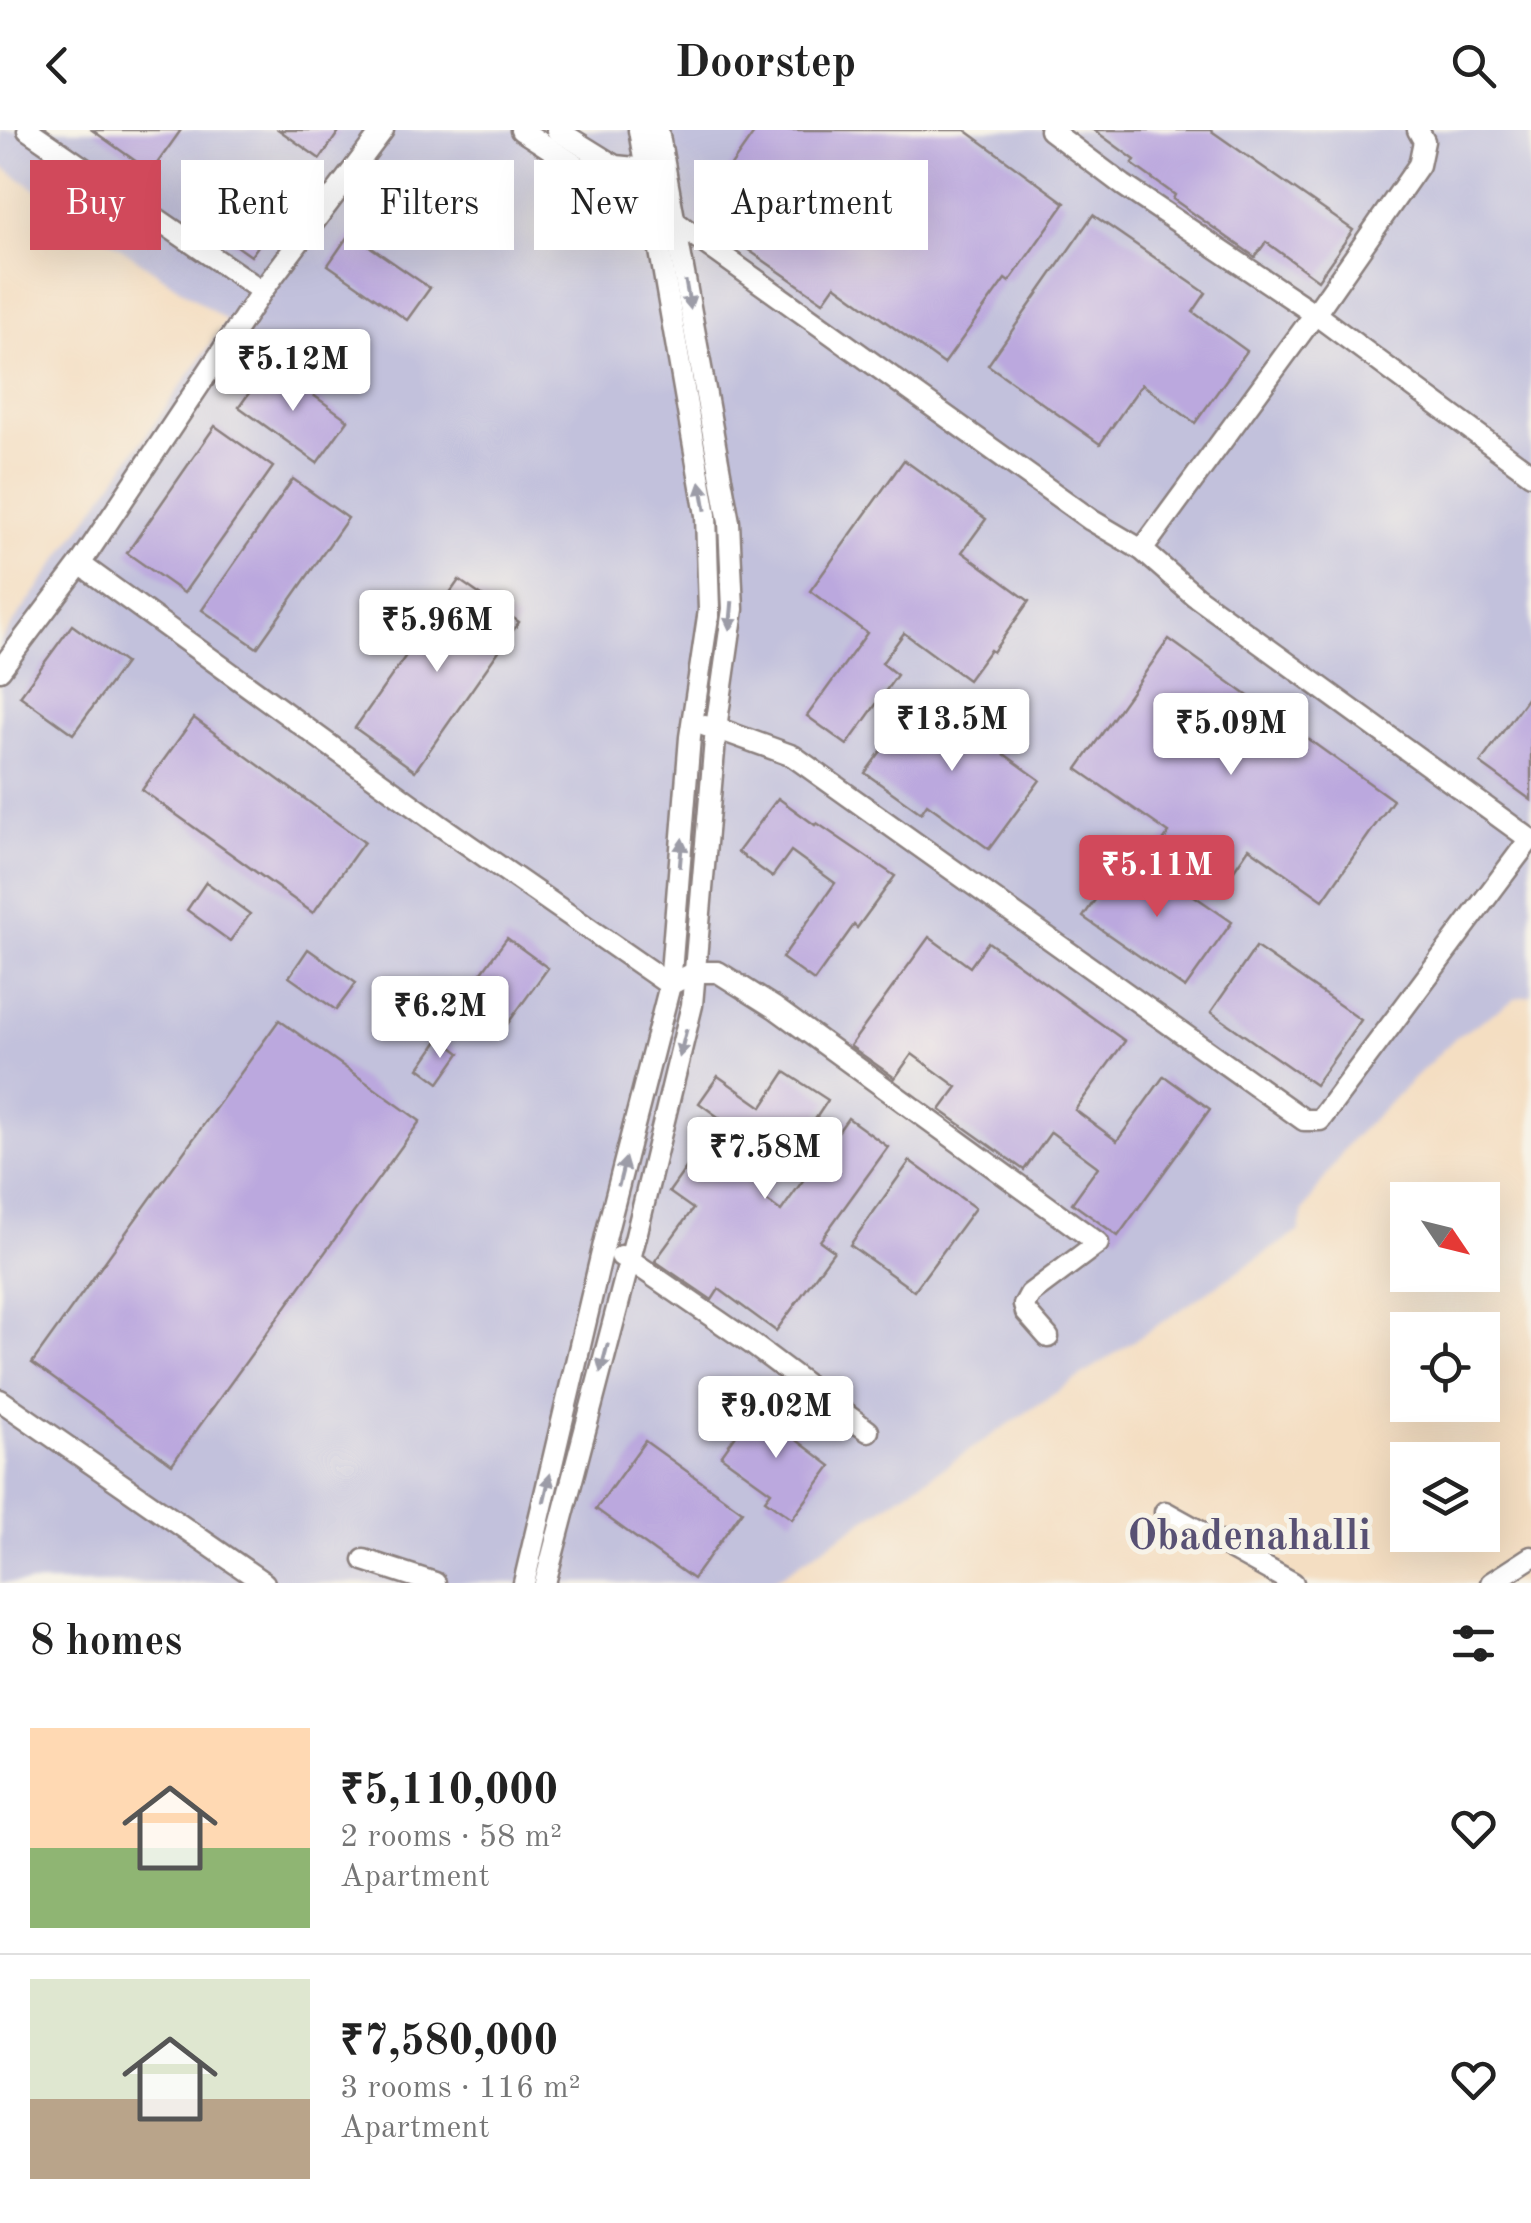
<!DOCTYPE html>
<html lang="en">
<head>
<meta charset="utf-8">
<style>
  :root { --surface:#fff; --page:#f2f2f2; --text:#222; --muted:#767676; --line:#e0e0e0; --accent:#d1495b }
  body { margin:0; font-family:"Old Standard TT",serif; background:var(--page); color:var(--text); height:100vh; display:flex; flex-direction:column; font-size:38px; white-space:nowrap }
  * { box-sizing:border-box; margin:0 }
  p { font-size:32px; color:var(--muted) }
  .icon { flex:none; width:55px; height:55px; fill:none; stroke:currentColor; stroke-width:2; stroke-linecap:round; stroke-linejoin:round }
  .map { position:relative; height:1453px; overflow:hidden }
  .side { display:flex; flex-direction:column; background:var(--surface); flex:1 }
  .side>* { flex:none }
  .top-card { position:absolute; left:30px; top:30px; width:1000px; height:90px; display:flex; gap:20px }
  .needle { width:65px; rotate:125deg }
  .fabs { position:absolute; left:1390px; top:1052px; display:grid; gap:20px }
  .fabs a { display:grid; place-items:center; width:110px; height:110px; border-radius:0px; background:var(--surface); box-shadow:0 10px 40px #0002; font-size:50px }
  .price { position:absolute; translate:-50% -85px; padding:0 22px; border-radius:10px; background:#fff; color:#222; font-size:32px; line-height:65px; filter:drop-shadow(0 2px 5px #0008) }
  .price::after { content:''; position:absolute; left:50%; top:60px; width:30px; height:22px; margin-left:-15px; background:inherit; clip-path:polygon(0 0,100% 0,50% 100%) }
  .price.current { background:var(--accent); color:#fff }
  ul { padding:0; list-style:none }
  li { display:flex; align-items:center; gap:30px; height:250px; padding:0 30px }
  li+li { border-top:2px solid var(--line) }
  li span { display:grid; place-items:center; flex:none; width:280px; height:200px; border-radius:0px; color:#555 }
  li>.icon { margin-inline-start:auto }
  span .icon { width:120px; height:120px; fill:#fffc; stroke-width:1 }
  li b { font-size:42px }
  h2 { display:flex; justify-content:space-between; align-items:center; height:120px; padding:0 30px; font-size:42px }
  .pill { padding:0 35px; border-radius:0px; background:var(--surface); box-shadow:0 10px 40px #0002; font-size:35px; line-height:90px }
  .pill.current { background:var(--accent); color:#fff }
  header { display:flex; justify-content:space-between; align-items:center; height:130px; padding:0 30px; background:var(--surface); font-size:45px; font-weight:600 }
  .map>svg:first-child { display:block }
</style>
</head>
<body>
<header><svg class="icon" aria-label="back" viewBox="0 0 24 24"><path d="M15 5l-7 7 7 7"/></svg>Doorstep<svg class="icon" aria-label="search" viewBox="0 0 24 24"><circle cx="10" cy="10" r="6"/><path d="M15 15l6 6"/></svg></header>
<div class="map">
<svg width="1531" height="1453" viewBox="0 0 1531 1453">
  <rect width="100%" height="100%" fill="#f7f3e8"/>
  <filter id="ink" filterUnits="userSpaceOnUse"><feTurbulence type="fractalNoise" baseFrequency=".01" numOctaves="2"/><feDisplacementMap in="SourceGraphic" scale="20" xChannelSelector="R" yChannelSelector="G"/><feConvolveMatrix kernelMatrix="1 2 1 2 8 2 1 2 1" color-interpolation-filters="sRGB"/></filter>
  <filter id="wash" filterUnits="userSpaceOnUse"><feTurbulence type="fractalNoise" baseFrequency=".0048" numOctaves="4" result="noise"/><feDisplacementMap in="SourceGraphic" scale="40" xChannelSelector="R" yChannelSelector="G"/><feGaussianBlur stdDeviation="2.25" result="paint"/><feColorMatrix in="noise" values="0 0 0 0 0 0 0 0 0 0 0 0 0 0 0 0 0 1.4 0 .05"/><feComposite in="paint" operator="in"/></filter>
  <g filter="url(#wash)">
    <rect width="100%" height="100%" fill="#f4dec2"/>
    <!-- industrial -->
    <polygon fill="#c2c1dc" points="0,0 1531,0 1531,865 1517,868 1456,907 1349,1012 1303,1081 1299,1101 770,1453 0,1453 0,512 227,191 0,35"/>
    <g id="blocks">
      <!-- building -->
      <g fill="#bba8de">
        <polygon points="92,0 181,0 151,42"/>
        <polygon points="279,0 340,0 320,29"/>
        <polygon points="756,0 965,0 1065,73 1009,152 1005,149 944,234 835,155 823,172 697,84"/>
        <polygon points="1094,0 1210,0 1353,100 1318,150 1266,112 1255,127 1173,69 1175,65 1132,34 1135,30"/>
        <polygon points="246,52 284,79 251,126 213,99"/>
        <polygon points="1093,85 1206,163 1193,182 1247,221 1195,293 1142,254 1100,314 988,235"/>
        <polygon points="350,103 430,158 407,190 328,135"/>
        <polygon points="270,234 348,290 317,333 239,277"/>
        <polygon points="215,296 273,337 184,463 127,423"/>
        <polygon points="904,330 986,389 962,422 1029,471 993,522 990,520 968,550 904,503 882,533 897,545 847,615 807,586 867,503 810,461"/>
        <polygon points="293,349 348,388 257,518 202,480"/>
        <polygon points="459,450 519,492 415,641 355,598"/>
        <polygon points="72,495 125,533 73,604 20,566"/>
        <polygon points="1169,509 1393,670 1323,770 1249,718 1223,756 1162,713 1169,703 1077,639"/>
        <polygon points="1531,563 1531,670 1480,633"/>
        <polygon points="920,567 984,614 986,611 1040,650 989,719 927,674 921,683 865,643"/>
        <polygon points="194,588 364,712 313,783 142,660"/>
        <polygon points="778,668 815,695 817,693 895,746 857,798 854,795 814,851 782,828 835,753 791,721 772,747 738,722"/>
        <polygon points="1129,721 1232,792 1185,858 1083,787"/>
        <polygon points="206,752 250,784 230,811 187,780"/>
        <polygon points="929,807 970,837 988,812 1125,911 1075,980 1117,1011 1164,946 1210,979 1118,1106 1072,1073 1098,1037 1051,1002 1024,1040 940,980 957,957 912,924 895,948 850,916"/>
        <polygon points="507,808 548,838 498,907 456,877"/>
        <polygon points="1256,817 1361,890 1315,955 1211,882"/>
        <polygon points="308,819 356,853 336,880 289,847"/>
        <polygon points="279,890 420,991 172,1334 32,1233"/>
        <polygon points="440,908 460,923 439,953 419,938"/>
        <polygon points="785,942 828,970 763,1068 781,1081 848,988 888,1017 820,1111 834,1121 776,1201 719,1159 712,1170 655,1131 693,1079 669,1062 698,1021 722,1038 743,1005 699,973 718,946 762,977"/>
        <polygon points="910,1031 975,1078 914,1161 850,1115"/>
        <polygon points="758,1274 798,1303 794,1308 831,1336 792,1389 765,1370 771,1362 721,1326"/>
        <polygon points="645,1311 742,1381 693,1449 596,1379"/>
      </g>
    </g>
  </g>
  <g filter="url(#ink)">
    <use href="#blocks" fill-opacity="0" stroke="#8b807e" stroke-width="2.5"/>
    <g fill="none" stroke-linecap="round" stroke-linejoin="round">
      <defs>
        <g id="minor">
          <polyline points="521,0 656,87 674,91 1091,390 1142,420 1195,466 1531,710"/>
          <polyline points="557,0 615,36 646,39 654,37"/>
          <polyline points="1050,0 1123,55 1315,184 1531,344"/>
          <polyline points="262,161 383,0"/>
          <polyline points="1142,420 1315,184 1419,35 1424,11 1418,0"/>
          <polyline points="80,434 441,696 670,855 695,842 718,842 775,878 1098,1113 1030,1164 1024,1175 1026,1182 1048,1207"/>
          <polyline points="0,540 80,434 262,161 28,0"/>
          <polyline points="705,596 716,598 793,626 1304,990 1320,990 1530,709"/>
          <polyline points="621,1126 630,1130 752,1214 868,1301"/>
          <polyline points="0,1270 264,1453"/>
          <polyline points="1165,1382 1293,1453"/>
          <polyline points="364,1430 435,1453"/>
          <polyline points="524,1453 608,1097 670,855 690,607 709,480 706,385 639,0"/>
          <polyline points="545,1453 636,1106 692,875 716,598 733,479 729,392 658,0"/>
          <polyline points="1491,1453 1531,1427"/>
        </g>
      </defs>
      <!-- minor casing -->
      <use href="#minor" stroke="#8b807e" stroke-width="25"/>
      <!-- minor -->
      <use href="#minor" stroke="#fff" stroke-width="20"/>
    </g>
    <!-- one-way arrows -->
    <defs><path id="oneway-solid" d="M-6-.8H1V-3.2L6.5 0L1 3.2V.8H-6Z" transform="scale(2.5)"/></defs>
    <g fill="#9c9ca7">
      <use href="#oneway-solid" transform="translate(688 165) rotate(80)"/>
      <use href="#oneway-solid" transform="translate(703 366) rotate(-100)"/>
      <use href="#oneway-solid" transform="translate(731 486) rotate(95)"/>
      <use href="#oneway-solid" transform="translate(681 723) rotate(-85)"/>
      <use href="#oneway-solid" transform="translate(683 913) rotate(104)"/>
      <use href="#oneway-solid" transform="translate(622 1042) rotate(-76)"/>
      <use href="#oneway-solid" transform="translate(604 1228) rotate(105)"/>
      <use href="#oneway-solid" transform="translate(547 1358) rotate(-77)"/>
    </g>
  </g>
  <g text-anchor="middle" stroke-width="10" stroke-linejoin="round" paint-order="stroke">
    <!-- quarter labels -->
    <g font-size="42" font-weight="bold" fill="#585174" stroke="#f7f3e8">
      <text x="1249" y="1419">Obadenahalli</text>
    </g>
  </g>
</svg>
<div class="fabs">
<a><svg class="needle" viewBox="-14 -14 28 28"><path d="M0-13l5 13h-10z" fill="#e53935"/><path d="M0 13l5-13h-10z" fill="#767676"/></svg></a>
<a><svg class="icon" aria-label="locate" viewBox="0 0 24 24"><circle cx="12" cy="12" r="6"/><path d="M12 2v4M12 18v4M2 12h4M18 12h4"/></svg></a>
<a><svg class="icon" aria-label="layers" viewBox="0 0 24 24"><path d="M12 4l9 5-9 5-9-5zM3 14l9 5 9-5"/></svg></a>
</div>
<b class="price" style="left:293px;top:284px">₹5.12M</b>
<b class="price" style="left:437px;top:545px">₹5.96M</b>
<b class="price" style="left:952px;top:644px">₹13.5M</b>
<b class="price" style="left:1231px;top:648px">₹5.09M</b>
<b class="price current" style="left:1157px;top:790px">₹5.11M</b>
<b class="price" style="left:440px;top:931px">₹6.2M</b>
<b class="price" style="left:765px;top:1072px">₹7.58M</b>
<b class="price" style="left:776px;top:1331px">₹9.02M</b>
<div class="top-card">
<a class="pill current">Buy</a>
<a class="pill">Rent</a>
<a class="pill">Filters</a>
<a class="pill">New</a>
<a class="pill">Apartment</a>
</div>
</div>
<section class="side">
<h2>8 homes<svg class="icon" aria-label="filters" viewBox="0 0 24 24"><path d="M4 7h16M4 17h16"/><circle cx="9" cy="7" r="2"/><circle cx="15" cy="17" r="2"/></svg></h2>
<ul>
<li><span style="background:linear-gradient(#ffd9b3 60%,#8fb573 0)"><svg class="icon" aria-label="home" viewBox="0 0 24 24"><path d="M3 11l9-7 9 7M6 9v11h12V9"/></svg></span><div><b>₹5,110,000</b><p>2 rooms · 58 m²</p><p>Apartment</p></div><svg class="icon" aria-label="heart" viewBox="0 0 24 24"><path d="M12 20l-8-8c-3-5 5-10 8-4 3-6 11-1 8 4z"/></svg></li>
<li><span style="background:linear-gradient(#dfe7d0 60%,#b9a48a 0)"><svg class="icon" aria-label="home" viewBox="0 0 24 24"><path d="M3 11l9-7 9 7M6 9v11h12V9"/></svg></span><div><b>₹7,580,000</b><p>3 rooms · 116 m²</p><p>Apartment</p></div><svg class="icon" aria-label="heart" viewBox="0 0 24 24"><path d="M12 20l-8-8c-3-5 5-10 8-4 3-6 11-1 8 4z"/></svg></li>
</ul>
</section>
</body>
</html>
